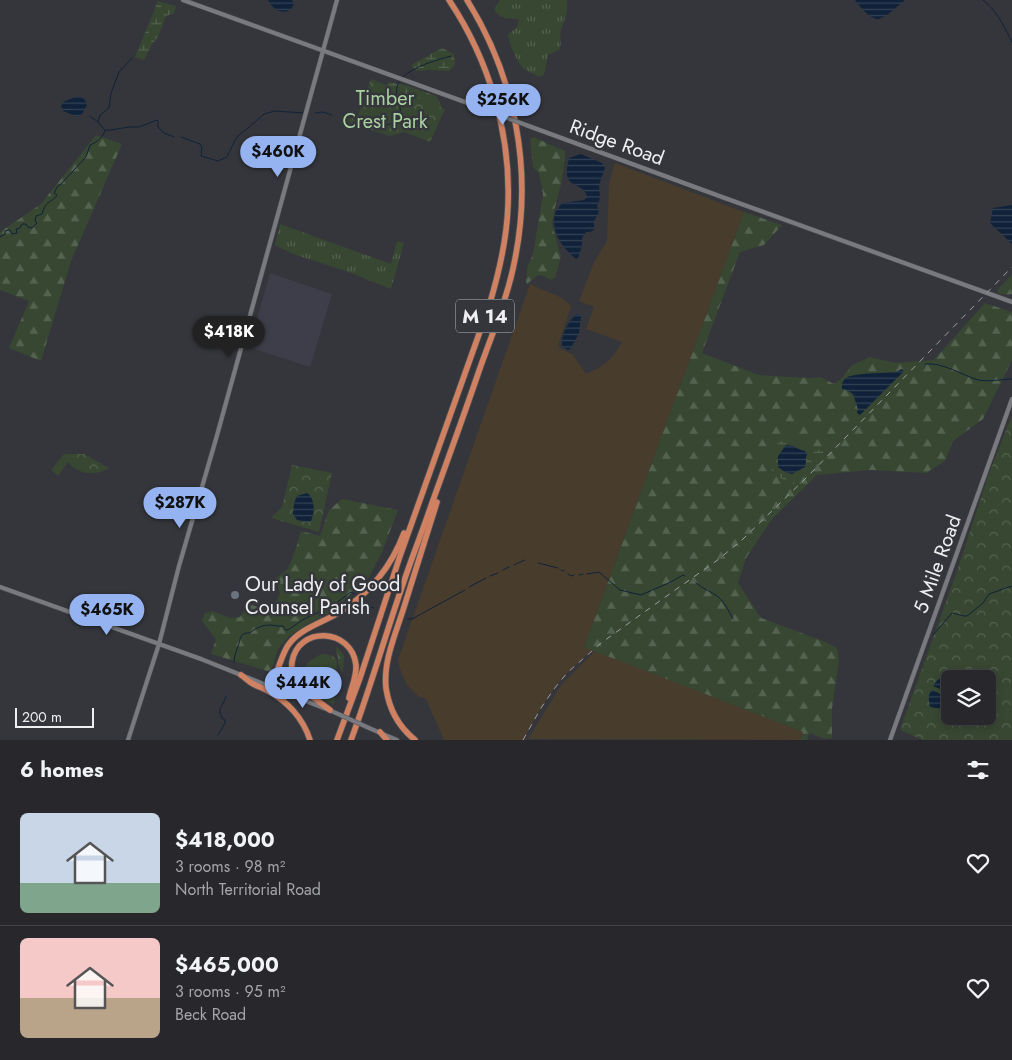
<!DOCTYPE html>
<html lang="en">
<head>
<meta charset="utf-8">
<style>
  :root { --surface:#28282c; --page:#343438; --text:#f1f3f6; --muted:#a5a6a9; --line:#444448; --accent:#95b2f1 }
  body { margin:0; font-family:Jost,sans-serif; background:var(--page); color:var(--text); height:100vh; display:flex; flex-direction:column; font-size:19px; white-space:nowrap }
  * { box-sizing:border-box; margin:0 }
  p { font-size:16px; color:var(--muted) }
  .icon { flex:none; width:28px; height:28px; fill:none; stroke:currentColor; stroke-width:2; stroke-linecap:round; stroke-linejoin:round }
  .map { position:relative; height:740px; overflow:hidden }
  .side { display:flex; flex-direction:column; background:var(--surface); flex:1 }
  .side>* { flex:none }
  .buttons { position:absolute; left:941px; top:670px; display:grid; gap:10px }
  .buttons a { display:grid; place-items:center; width:55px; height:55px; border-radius:8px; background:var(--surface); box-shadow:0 2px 8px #0003,0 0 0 1px var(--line); font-size:25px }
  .scale { position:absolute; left:15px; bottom:12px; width:79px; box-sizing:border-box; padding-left:5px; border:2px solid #efeff2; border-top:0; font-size:14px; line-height:18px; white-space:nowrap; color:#efeff2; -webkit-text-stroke:4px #35363b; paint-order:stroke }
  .price { position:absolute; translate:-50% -42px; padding:0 11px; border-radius:18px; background:var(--accent); color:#111; font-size:16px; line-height:32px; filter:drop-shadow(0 1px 2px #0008) }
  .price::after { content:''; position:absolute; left:50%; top:30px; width:15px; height:11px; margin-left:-8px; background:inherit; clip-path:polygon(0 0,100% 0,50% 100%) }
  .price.on { background:#222; color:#fff }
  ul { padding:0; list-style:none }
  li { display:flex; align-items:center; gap:15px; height:125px; padding:0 20px }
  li+li { border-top:1px solid var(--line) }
  li span { display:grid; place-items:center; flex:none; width:140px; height:100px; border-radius:8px; color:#555 }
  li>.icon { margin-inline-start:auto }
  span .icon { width:60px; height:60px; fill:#fffc; stroke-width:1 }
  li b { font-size:21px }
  h2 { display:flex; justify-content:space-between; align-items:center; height:60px; padding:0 20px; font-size:21px }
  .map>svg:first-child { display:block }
</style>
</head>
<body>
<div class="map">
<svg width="1012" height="740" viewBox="0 0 1012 740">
  <defs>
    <pattern id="grass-tufts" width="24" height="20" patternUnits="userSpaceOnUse" patternTransform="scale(1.25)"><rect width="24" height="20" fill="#374732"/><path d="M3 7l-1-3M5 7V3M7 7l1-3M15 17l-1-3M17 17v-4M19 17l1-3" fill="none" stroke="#546250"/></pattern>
    <pattern id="forest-firs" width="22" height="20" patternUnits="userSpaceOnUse" patternTransform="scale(1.25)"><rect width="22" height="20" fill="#374732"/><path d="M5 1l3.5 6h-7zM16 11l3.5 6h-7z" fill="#546250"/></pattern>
    <pattern id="wetland-marsh" width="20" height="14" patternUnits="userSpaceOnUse" patternTransform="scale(1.25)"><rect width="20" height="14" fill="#374732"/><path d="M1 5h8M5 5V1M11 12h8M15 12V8" fill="none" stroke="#546250"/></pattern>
    <pattern id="park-crowns" width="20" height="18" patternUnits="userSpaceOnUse" patternTransform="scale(1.25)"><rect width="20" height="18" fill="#374732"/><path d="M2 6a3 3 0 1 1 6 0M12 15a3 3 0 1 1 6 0" fill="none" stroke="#546250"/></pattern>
    <pattern id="water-rules" width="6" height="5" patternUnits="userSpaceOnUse" patternTransform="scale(1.25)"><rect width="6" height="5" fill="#102239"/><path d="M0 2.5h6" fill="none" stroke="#334256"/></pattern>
  </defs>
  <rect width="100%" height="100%" fill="#35363b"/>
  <!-- industrial -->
  <g fill="#483c2d">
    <polygon points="615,163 744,212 584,647 592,650 567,673 554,689 541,708 523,740 444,740 426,699 418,696 407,685 400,669 398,660 530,284 562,298 571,306 558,345 561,349 573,355 586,374 597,369 608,361 616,352 622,342 586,329 594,307 579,301 594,262 607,241 609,184"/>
    <polygon points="595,651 803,732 800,740 528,739 562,684"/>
  </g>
  <!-- built -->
  <polygon fill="#3d3e49" points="270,273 332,294 310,367 249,347"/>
  <!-- grass -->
  <g fill="url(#grass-tufts)">
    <path d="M500,0H567V12L560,33L561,44L559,50L548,55L544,75L539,77C534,74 529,72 524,69C518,64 508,42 508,34C513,31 521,25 518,19C509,19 498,18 494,9Z"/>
    <polygon points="280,224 391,264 397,241 404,243 391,289 346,271 293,254 275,245"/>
    <path d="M322,654C328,654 334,655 337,661L334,704C323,701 305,692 301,681C304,665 307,661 322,654Z"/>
  </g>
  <!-- forest -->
  <g fill="url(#forest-firs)" fill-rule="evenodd">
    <polygon points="96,135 122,144 71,261 41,361 9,348 29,301 0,290 0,232 41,204"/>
    <polygon points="533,137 565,151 565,159 561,184 555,207 552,224 561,257 555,278 550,280 544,276 538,275 527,284 526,282 527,268 533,254 543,194 539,173 533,167 530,139"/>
    <path d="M744,212L782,225L764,245L740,252L702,353L759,375L809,378L821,377L834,384L841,379L852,365L870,357L895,363L934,360L985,303L1012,312V360L983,419L953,441L945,461L926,473L871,470L817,475L772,519L746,558L738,583L761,618L823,641L837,648L839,661L832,708V738L826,739L809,733L807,740H800L803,732L584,647ZM902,369V373L857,413L858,409L853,394L847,390L853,375L896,372ZM787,437L792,439L809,449L773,474Z"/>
    <path d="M1012,275V294C1006,295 1001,295 997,292L998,289Z"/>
    <polygon points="342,499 398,510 382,552 367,581 356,589 333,611 309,623 289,636 278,649 271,672 211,654 216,639 202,621 205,613 213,611 230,618 240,617 246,608 252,605 264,609 272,608 280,594 276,578 288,569 297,545 301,531 320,536 329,510"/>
    <polygon points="337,647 344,655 343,673 342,672 338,663 338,657 336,650"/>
  </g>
  <!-- wetland -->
  <g fill="url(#wetland-marsh)" fill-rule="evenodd">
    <polygon points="158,1 176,6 174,13 166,16 158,37 153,43 144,60 135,57"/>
    <polygon points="442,48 454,54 455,65 449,71 429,70 416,71 411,65"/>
    <polygon points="388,82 406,85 436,96 443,109 428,137 375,119"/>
    <path d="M787,437L792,439L809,449L823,450V454L793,485L773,474L770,466L771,458L778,443ZM792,445L801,450L785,472L778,467V456Z"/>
  </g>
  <!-- park -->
  <g fill="url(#park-crowns)" fill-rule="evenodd">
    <polygon points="371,79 445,109 430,142 404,132 390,136 343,121 345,113 358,115"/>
    <path d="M1012,415V740H923L900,730L957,571L988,476ZM950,679H988V716H950Z"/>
    <path d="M64,454H84L109,468C100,474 88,475 78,470C74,469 71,464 68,462L58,476L51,470Z"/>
    <polygon points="292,465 332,473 319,532 271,518 282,507"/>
  </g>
  <!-- water -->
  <g fill="url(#water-rules)">
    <path d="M268,0H292L294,4C288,18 273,11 268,0Z"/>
    <path d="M855,0H905C899,5 886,17 879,19C871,20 859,6 855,0Z"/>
    <path d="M78,96C84,98 85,99 87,105L82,114L78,117L63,111L61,106L63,102Z"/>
    <path d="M581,154L602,163L605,168L599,185L600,198L597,206C601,216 595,215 594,223C594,225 594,227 594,230L590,232H586L582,238V246L578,258L576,259C563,249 550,231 555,213C557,210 560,206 562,203L584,200L587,197C585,184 569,188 567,175C566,170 568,163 569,158Z"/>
    <polygon points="1012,205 1012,244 990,223 993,208"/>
    <path d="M577,314L580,315L581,317L579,333L571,348L568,350L562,346C561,334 568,321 577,314Z"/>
    <path d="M902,369L904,371L860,415L857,413L858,409L853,394L847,390L842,389C842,384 842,381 846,378C853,373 885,373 896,372Z"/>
    <path d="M786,445C794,445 798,450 805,451L807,454L805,467L792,474L785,472L778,467V456Z"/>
    <path d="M307,493C315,498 315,512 311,521L307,522L297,520L293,514L294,503L297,496Z"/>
    <path d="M959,671H964L974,679H950V697L940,689L933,686C939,676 948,674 959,671Z"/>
    <path d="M932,690L945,696L950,706L942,709L930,707C929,701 927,695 932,690Z"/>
  </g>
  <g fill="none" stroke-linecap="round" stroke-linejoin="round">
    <!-- stream -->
    <g stroke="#102239" stroke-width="1">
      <path d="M983,0C997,11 1004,26 1012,42"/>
      <path d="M403,77C414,66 437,60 451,56"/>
      <polyline points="315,113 323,112 332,115"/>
      <path d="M343,115C349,118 355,117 361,118C375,121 386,132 397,118C399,116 400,115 400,112C401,107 399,105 398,101C396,95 396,87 399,82"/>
      <polyline points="90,116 98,122 104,129"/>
      <polyline points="98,122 100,115 109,108 111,93 119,72 132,58"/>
      <polyline points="105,130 111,130 129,127 139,127 157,120 158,121 158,127 164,133 174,137"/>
      <polyline points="181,137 200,144 202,148 201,156 218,161 227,157 235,140 239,135 248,128 264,114 275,111 303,113"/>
      <path d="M0,237L5,234V231L8,230H10L12,234L17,233L16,229L20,228L22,224H26L28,227L32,228L37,223L35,221L36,216L42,214C43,210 45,205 49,202C53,199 54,200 57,195L54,193L57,187L60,185L86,157L90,145C97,142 103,138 105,130"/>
      <path d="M925,364C941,362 961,374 975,379C985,383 1002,379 1012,379"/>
      <polyline points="538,563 558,568"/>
      <polyline points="514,565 525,560"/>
      <polyline points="503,570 509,567"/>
      <polyline points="561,570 564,571"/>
      <polyline points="568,574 571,576 574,575"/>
      <polyline points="587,574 599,572 620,590 641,595 671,582 683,575 685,576"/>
      <polyline points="579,575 583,574"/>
      <polyline points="490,576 498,573"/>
      <path d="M696,583C703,589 710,591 717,596C725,602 728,610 733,619"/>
      <polyline points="469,587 486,578"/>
      <polyline points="363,604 374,608"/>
      <polyline points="408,619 412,619 465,590"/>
      <polyline points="933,635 952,613 964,616 967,616 983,603 989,594 1012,586"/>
      <path d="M234,662C234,656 236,652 238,646C241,639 239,632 250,633C255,628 263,625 270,625C275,625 278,627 283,626L286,630H288L304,619L332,606L351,592L354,594"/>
      <path d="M218,735L225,723V720L222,718C216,707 224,706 226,696"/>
    </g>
    <defs>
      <g id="secondary">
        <polyline points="183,0 487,110"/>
        <polyline points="526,125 722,197 1012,302"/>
        <polyline points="0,587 201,659 336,713"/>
        <polyline points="369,728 397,740"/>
        <polyline points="128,740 159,644 179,566 216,439 337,0"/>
        <polyline points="890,740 1012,399"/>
      </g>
      <g id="highway">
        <path d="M241,675C244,677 247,680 250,682C255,686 262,687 268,691C287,701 303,718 310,740"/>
        <path d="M272,687C276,675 282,653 289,644C301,628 324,622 340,612C370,593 392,565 404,533"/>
        <path d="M330,710C326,707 322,704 318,701C311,695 302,692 297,684C292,678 291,669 292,662C298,625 352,628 356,665C357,676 351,688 349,698"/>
        <polyline points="380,732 387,740"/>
        <path d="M337,740L360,678L400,556L489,306C499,273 507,240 508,205C511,133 489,60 449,0"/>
        <path d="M351,740C370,689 385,636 403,584C412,557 423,530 432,503C448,459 464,415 479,371C492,334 508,297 515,259C533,169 515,77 467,0"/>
        <path d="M415,740C399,727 389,709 386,688C383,661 396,633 404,607C415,572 426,537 437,502"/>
      </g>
    </defs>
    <!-- secondary casing -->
    <use href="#secondary" stroke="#545458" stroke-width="5"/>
    <!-- highway casing -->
    <use href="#highway" stroke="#545458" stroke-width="7"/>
    <!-- secondary -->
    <use href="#secondary" stroke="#797a7f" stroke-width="4"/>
    <!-- highway -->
    <use href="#highway" stroke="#d08161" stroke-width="5.5"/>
    <!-- rail -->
    <polyline stroke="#9e9ea2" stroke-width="1" stroke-dasharray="6 6" stroke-linecap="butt" points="523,740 541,708 554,689 567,673 601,643 664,598 719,559 743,539 807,477 1012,267"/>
    <defs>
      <g id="secondary-bridge">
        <polyline points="487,110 526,125"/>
        <polyline points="336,713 369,728"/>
      </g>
    </defs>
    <!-- secondary-bridge casing -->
    <use href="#secondary-bridge" stroke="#545458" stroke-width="5" stroke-linecap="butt"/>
    <!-- secondary-bridge -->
    <use href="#secondary-bridge" stroke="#797a7f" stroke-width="4"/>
  </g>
  <!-- markers -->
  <circle fill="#6b7280" stroke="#35363b" stroke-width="2" cx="235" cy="595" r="5"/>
  <g text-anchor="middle" stroke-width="5" stroke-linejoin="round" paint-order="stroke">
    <!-- shield labels -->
    <rect fill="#35363b" stroke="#b7b8bb" stroke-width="1" x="456" y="299.5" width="58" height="33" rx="4"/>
    <g font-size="19" font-weight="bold" fill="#efeff2">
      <text x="485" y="323">M 14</text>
    </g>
    <!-- park labels -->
    <g font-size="20" fill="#aad1a0" stroke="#35363b">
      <text x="385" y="105">Timber<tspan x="385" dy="23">Crest Park</tspan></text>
    </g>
    <!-- street labels -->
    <g font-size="20" fill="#efeff2" stroke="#35363b">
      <text transform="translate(617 142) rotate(20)" y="7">Ridge Road</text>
      <text transform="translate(937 564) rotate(-70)" y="7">5 Mile Road</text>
    </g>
    <!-- poi labels -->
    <g font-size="20" fill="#efeff2" stroke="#35363b" text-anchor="start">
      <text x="245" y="591">Our Lady of Good<tspan x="245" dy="23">Counsel Parish</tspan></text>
    </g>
  </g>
</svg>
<div class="buttons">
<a><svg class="icon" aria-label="layers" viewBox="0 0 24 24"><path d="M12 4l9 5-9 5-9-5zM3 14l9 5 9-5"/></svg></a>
</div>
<div class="scale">200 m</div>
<b class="price" style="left:503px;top:126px">$256K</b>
<b class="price" style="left:278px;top:178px">$460K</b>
<b class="price on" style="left:229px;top:358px">$418K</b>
<b class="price" style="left:180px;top:529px">$287K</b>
<b class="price" style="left:107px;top:636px">$465K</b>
<b class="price" style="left:303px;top:709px">$444K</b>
</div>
<section class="side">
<h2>6 homes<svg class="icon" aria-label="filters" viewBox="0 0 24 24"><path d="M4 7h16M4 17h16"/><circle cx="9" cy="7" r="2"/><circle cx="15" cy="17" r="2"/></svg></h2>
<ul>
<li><span style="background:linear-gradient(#c9d6e8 70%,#7fa58c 0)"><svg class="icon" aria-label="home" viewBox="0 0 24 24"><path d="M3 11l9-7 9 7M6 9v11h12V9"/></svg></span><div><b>$418,000</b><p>3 rooms · 98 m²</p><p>North Territorial Road</p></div><svg class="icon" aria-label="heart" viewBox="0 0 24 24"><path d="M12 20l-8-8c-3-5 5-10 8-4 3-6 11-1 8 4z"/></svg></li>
<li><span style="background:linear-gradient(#f6c9c9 60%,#b9a48a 0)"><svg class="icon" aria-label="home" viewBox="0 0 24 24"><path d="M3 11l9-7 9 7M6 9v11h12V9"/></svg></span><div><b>$465,000</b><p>3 rooms · 95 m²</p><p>Beck Road</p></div><svg class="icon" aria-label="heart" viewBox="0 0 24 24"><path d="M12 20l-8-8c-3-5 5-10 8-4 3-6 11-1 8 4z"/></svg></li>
</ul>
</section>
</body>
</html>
